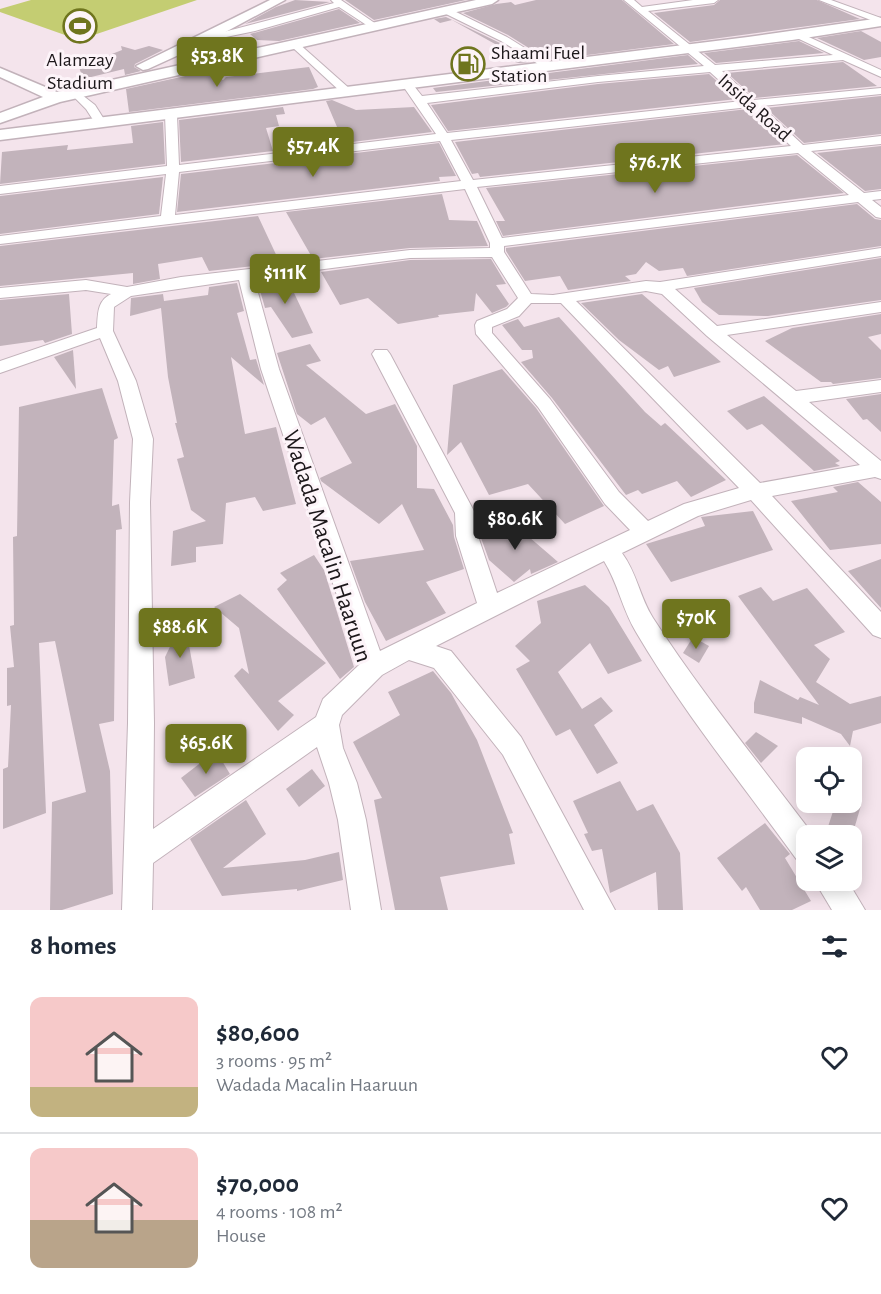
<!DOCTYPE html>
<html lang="en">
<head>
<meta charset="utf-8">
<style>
  :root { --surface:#fff; --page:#f6f6f7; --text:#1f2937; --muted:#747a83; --line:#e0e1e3; --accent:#6f751e }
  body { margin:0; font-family:"Alegreya Sans",sans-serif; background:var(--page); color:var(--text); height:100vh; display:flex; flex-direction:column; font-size:22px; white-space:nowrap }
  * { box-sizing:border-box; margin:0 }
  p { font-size:20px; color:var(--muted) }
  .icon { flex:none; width:33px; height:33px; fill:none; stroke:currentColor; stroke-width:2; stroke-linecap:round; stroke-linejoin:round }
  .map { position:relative; height:910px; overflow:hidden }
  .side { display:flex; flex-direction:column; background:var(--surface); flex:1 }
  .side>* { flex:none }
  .fabs { position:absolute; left:796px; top:747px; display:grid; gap:12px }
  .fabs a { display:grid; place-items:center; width:66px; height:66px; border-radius:12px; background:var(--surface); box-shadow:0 3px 15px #0003; font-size:30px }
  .price { position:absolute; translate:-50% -51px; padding:0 14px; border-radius:6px; background:var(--accent); color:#fff; font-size:20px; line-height:39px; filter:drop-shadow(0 2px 3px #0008) }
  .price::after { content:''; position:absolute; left:50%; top:36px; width:18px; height:14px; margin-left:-9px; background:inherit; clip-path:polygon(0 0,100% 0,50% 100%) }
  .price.active { background:#222; color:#fff }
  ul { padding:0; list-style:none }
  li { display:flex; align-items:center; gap:18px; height:150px; padding:0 30px }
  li+li { border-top:2px solid var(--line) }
  li span { display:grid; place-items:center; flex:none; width:168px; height:120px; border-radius:12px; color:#555 }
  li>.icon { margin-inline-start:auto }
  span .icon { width:72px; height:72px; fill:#fffc; stroke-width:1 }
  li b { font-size:26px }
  h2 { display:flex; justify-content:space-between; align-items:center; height:72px; padding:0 30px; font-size:26px }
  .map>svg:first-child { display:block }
</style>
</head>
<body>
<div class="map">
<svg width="881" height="910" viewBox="0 0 881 910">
  <rect width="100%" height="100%" fill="#f4e4ec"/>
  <!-- green -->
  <polygon fill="#c4cd72" points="31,0 197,0 79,40 0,12 0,9"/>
  <!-- building -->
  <g fill="#c2b3bb">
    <polygon points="295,0 330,2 245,24 276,7"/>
    <polygon points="345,0 466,0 374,20"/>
    <polygon points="536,0 622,0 674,44 548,60 508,35 463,13 496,4 511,2 515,5"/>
    <polygon points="720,0 817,0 860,19 690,42 654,13 714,5"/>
    <polygon points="339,9 360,23 279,41 257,40 250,34"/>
    <polygon points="446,17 500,43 530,62 519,63 492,56 504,49 452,20 440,23 434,19"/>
    <polygon points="861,31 881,42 881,57 864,60 817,38"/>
    <polygon points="799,41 824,53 716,63 704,53"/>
    <polygon points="121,46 135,50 149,46 163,50 135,64 134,67 141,71 125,75 124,69 83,79 79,67 122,50"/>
    <polygon points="688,55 698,64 436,92 433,88"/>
    <polygon points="843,62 877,86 755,98 727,73"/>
    <polygon points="309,67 318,87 313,89 129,112 126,89 208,71 223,80 226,77"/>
    <polygon points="709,74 737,99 448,131 431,105 598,84"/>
    <polygon points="881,96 881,134 804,143 766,108"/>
    <polygon points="332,100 356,110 414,107 432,132 336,144 334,134 340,134 326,101"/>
    <polygon points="283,107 285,114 276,115 279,126 266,128 273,151 181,162 179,120"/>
    <polygon points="748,109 786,144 480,177 478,173 472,174 455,142"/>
    <polygon points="163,122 165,164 0,184 2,152 68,145 67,150 133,143 131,126"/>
    <polygon points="439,143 456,176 439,177 440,181 177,212 181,174 276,163 277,166 340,159 339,155"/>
    <polygon points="881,146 881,189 865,191 817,153"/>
    <polygon points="797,155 844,193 503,236 496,221 505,221 486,188"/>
    <polygon points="163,177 159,214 0,234 0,196"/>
    <polygon points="442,194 449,220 477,221 488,246 410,248 313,259 286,212"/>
    <polygon points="857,204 875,219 881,220 881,246 687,276 683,268 659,271 646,262 636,274 625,276 631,281 568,290 560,276 525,281 506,251 506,248"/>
    <polygon points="258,216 280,263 209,271 202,257 158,264 160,279 133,284 133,273 0,286 0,246"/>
    <polygon points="881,258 881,300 768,316 719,315 702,302 694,288"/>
    <polygon points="491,259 506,284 496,285 509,304 506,307 492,313 476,293 474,311 438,315 439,317 398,324 368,298 340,305 321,272 410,260"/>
    <polygon points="286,276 313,333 292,338 271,307 265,308 257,280"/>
    <polygon points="237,283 244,311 237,313 250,360 256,359 264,385 231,357 245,434 276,427 296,504 263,511 255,497 226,503 223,544 196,547 196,562 171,566 173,531 206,521 191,510 177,459 184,457 175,423 177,423 168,377 161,308 130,316 131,298 163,294 164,301 208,295 209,287"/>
    <polygon points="69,294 72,334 45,343 43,340 0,346 0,300"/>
    <polygon points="642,294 721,362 674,377 668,366 659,370 619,340 581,303"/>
    <polygon points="881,314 881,334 868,337 881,350 881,378 833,384 831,382 821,382 765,341 792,328"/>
    <polygon points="559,317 645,412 661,426 665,423 726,480 691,497 677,481 642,494 638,490 626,495 552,398 521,362 533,358 532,350 522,350 502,325 518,319 524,327"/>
    <polygon points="310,344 321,361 306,365 366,414 395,404 417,446 417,488 434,489 453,525 454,537 464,569 426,582 446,613 386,641 365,602 350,561 424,550 402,504 379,524 321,481 320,478 352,463 325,417 311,425 297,414 277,353"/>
    <polygon points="73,350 76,389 54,357"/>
    <polygon points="502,369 536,408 604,506 565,524 528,484 489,495 461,442 447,455 453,385"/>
    <polygon points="102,388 118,438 114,440 112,506 119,504 122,529 116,530 114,721 99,724 110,771 113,894 62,910 50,910 52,802 86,792 55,641 39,643 46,813 3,829 3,769 8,767 11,705 7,706 7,668 14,667 10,626 14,625 13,537 17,536 19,407"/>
    <polygon points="881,394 881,432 867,419 863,420 846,399"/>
    <polygon points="764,396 840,461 835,463 840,466 814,471 762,424 747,430 727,411"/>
    <polygon points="858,482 881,502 881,544 830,550 791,501 838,492 833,487"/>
    <polygon points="753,511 773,550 671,582 646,544 705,526 701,517"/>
    <polygon points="508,519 550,555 558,562 531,574 530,569 514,582 489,560 481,538"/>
    <polygon points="314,555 324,570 354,667 340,679 277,589 287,580 280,573"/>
    <polygon points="881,559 881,608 848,571"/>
    <polygon points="585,585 609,607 642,661 608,674 590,643 558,672 582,709 601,697 613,711 594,725 618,763 597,774 570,729 556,736 516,669 530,661 515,646 541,623 537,601"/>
    <polygon points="761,587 773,601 807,588 845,632 814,645 830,659 816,682 850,704 881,696 881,723 853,731 850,746 841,734 802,717 802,724 754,713 754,703 760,680 798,700 800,697 819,705 738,596"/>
    <polygon points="240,594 326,663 278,701 294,715 278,731 234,676 242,668 249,674 239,628 214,607"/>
    <polygon points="184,618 195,678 169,686 165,657"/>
    <polygon points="693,637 709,646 699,663 683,653"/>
    <polygon points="433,671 451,693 477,740 513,833 509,834 515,864 440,877 448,910 395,910 374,800 382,798 353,742 400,715 388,692"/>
    <polygon points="756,732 778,746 761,763 745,743"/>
    <polygon points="216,751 230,774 195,797 181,778"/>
    <polygon points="312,769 325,786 299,807 286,789"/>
    <polygon points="620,781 637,811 653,804 680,853 683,910 658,910 656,872 610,893 602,849 592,851 584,834 588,833 573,801"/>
    <polygon points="246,800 266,834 223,868 305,860 339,852 343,880 297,891 297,889 222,896 190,839"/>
    <polygon points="836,802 862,802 852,836 825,836"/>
    <polygon points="765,823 790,854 785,858 811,901 792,910 760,910 746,887 742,891 717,858"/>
  </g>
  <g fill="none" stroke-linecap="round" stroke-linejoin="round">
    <defs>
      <g id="street">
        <polygon points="331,0 341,0 379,26 371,28 339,7 255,31 202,42 197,39 334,3"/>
        <path d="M624,0H634L642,7L693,0H718L714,3L648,11L715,65L833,55L797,38L795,36L800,33L881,70V77L843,60L722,71L754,100L881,88V94L761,106L803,145L881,136V144L811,151L864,193L881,191V199L872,200L881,207V218L876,217L858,202L504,246V252L531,294L553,295L646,281L660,282L881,248V256L675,289L717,326L881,302V312L727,335L796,391L881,380V392L809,402L881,461V479L875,477L772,496L881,612V638L873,635L751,500L698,516L622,553C637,573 640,598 653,618C702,694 760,764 814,836H807V864L797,860C743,785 683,712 636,632C622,609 618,583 604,561L436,646L451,651L521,737L615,910H584L503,755L434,668L409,660L382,675L342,715L339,725L343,748L357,783L366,820L381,910H351L338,820L329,783L317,747L153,863L152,910H122L128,723L130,502L133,439L118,381L100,338L0,373V361L97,328C98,314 97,301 111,294L86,290L0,298V288L86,280L127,287L181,277L410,250L490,248V243L465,189L0,244V236L161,216L166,174L0,194V186L167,166L165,115L171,112L177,115L179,165L436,134L401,83L406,80L410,81L422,96L598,76L704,66ZM710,72L742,101L447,133L427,103L598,82ZM749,107L791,146L473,180L451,140ZM440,141L461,181L175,215L179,172ZM798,153L849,195L502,238L477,187ZM492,257L518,298L507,309L477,321L475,325L476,334L538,407L605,504L630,530L497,593L478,536L475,513L390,354L387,350H375L372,354L455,513L456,536L477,603L380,651L279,369L254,278L410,258ZM239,280L261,369L360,664L323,699L316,717L153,829L154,723L150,502L153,439L136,381L113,331L114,307L131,296ZM646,291L662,294L707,336L860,465L760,483L576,301ZM531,303H561L739,488L684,504L648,521L619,492L550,399L492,333V327L519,316Z"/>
        <polygon points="819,0 831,0 881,18 881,24"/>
        <polygon points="442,8 448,8 507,37 552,65 543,67 501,41 442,12"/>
        <polygon points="291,42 297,42 350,89 350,93 342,93 291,46"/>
        <polygon points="77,91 95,105 107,124 105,126 97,126 86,109 73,96 73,92"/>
        <polygon points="814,880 847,880 865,910 832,910"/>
      </g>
      <g id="secondary">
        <polygon points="270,0 285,0 207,42 148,69 143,70 136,66"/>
        <polygon points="476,0 498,0 492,4 60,102 0,123 0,113 43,97 0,77 0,68 57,92"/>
        <polygon points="881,18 881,26 792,40 0,140 0,130 748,37"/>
      </g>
    </defs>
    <!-- street casing -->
    <use href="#street" stroke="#c2b2ba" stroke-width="2"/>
    <!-- secondary casing -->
    <use href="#secondary" stroke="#c2b2ba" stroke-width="3"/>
    <!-- street -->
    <use href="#street" fill="#fff" fill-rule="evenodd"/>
    <!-- secondary -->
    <use href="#secondary" fill="#fff" fill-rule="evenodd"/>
  </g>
  <!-- icons -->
  <defs>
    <symbol id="stadium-ring" viewBox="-11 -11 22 22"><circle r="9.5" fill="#fdf4f9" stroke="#6f751e" stroke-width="1.5"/><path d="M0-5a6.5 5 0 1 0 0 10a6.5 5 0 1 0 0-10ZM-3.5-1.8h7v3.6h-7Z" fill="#6f751e"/></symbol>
    <symbol id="fuel-ring" viewBox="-11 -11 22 22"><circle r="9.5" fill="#fdf4f9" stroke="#6f751e" stroke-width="1.5"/><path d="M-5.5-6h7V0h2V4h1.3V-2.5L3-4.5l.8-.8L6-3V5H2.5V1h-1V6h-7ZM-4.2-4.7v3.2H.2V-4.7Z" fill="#6f751e"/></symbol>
  </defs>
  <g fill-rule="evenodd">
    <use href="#stadium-ring" x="61" y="7" width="38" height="38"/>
    <use href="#fuel-ring" x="449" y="45" width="38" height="38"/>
  </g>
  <g text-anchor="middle" stroke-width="6" stroke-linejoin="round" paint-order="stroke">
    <!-- far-poi labels -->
    <g font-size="20" fill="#1c171a" stroke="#fdf4f9" text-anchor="start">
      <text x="491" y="59">Shaami Fuel<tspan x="491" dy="23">Station</tspan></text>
      <text x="80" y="66" text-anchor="middle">Alamzay<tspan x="80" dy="23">Stadium</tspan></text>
    </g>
    <!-- far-street labels -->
    <g font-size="20" fill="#1c171a" stroke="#fdf4f9">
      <text transform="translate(755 107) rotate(42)" y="7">Insida Road</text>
    </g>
    <!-- street labels -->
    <g font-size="24" fill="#1c171a" stroke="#fdf4f9">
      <text transform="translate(328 546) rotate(72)" y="8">Wadada Macalin Haaruun</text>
    </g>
  </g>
</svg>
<div class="fabs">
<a><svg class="icon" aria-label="locate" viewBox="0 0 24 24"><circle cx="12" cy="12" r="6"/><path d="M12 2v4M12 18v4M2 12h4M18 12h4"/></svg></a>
<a><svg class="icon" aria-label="layers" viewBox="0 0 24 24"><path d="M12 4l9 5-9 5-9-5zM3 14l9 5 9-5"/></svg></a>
</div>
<b class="price" style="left:217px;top:88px">$53.8K</b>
<b class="price" style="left:313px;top:178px">$57.4K</b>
<b class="price" style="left:655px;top:194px">$76.7K</b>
<b class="price" style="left:285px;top:305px">$111K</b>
<b class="price active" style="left:515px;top:551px">$80.6K</b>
<b class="price" style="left:696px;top:650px">$70K</b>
<b class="price" style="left:180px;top:659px">$88.6K</b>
<b class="price" style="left:206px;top:775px">$65.6K</b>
</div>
<section class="side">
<h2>8 homes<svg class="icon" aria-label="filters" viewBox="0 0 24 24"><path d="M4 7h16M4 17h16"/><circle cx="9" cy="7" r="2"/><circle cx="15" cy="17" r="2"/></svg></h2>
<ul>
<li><span style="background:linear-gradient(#f6c9c9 75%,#c2b280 0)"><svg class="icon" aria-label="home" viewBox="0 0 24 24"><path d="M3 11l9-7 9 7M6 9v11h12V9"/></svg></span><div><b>$80,600</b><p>3 rooms · 95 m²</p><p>Wadada Macalin Haaruun</p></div><svg class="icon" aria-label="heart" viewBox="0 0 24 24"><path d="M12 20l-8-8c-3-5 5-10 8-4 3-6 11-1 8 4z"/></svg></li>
<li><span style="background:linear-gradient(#f6c9c9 60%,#b9a48a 0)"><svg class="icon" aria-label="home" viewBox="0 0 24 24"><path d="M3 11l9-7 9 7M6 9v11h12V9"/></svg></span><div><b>$70,000</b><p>4 rooms · 108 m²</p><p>House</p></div><svg class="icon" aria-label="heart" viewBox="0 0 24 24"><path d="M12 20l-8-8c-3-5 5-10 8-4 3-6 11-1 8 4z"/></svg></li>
</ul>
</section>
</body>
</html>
